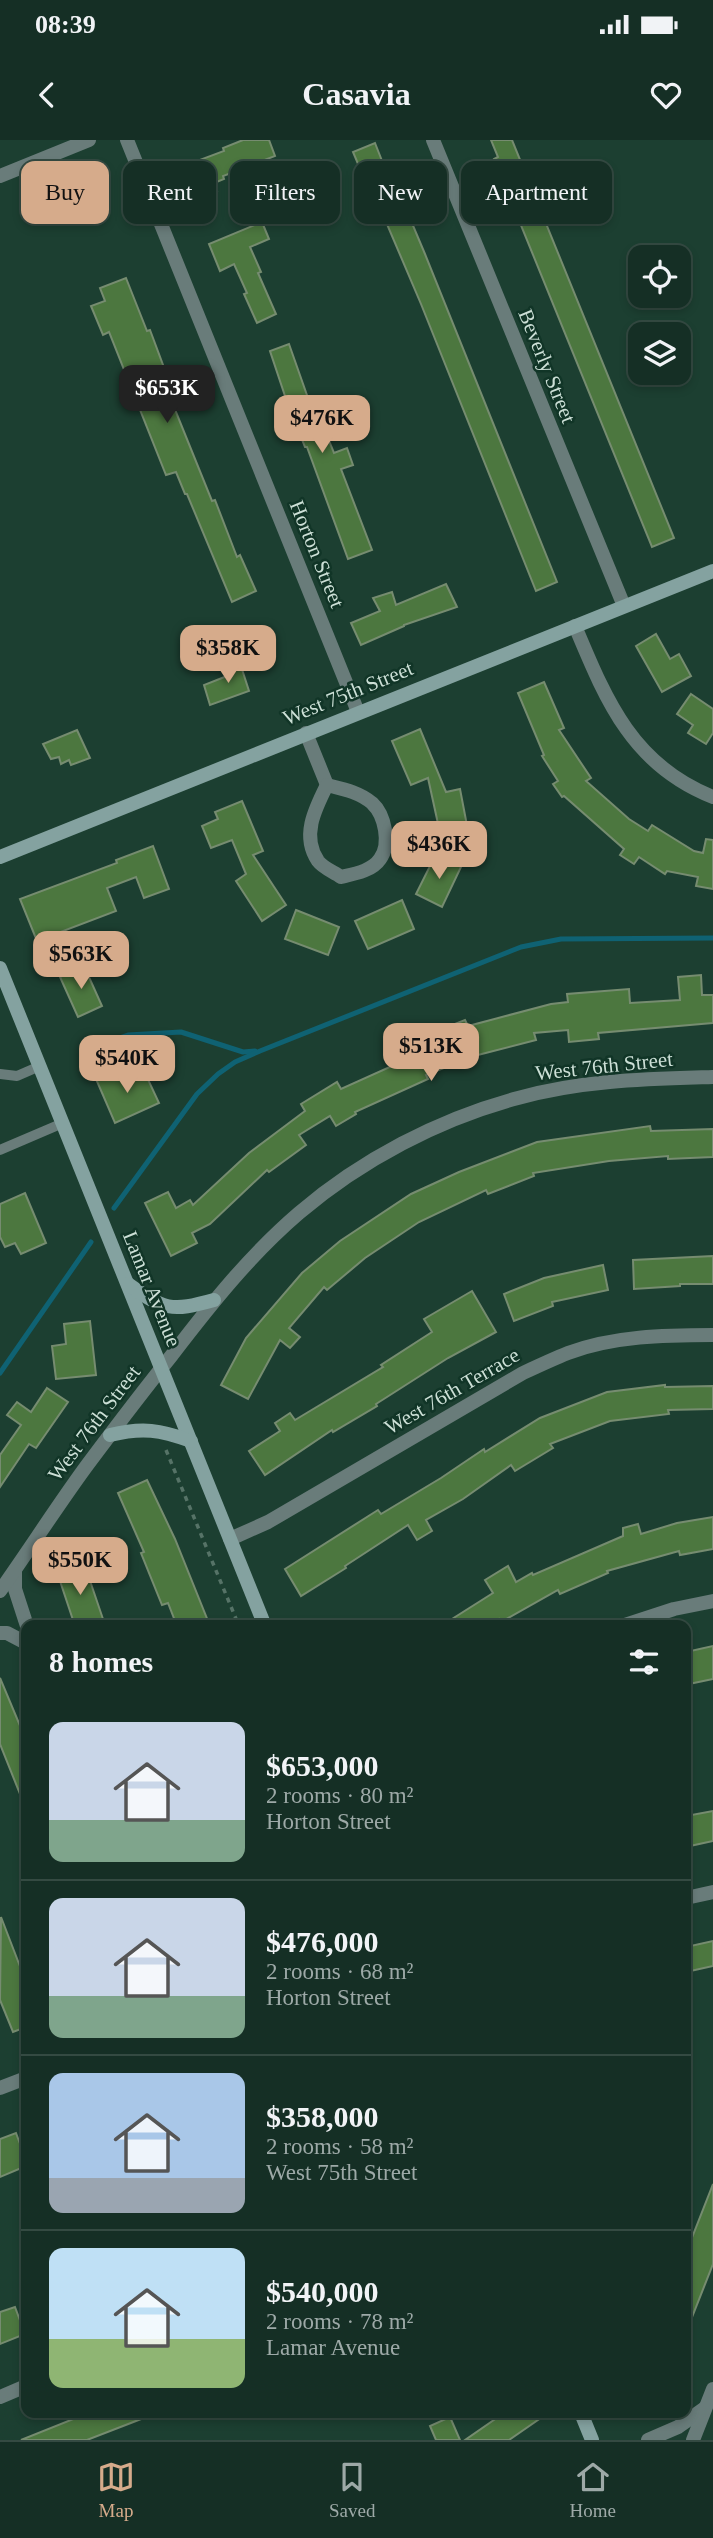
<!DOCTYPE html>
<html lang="en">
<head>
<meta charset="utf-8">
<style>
  :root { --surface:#152f25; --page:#1e372d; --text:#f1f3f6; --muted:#9da9a7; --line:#344a42; --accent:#d6ab8b }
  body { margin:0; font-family:"Times New Roman",serif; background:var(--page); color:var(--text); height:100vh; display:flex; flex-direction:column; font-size:26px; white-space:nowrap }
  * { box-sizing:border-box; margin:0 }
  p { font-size:23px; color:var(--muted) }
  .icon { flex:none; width:38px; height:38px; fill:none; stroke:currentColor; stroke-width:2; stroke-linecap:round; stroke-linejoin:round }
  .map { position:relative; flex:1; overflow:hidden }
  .drawer { position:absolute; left:21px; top:1480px; width:670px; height:798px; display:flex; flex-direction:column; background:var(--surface); border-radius:14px; box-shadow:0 4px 10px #0003,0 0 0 2px var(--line) }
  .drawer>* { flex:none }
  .banner { position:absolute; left:21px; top:21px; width:672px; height:63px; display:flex; gap:14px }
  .fabs { position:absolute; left:628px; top:105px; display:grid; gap:14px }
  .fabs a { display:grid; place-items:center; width:63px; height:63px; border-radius:14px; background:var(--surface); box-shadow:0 4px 10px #0003,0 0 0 2px var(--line); font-size:35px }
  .price { position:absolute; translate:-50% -60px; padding:0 16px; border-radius:14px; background:var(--accent); color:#111; font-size:23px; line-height:46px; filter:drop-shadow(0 2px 4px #0008) }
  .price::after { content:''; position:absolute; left:50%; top:42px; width:21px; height:16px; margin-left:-10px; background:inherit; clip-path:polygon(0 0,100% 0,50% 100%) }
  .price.current { background:#222; color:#fff }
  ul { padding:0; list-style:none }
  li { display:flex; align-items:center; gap:21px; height:175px; padding:0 28px }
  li+li { border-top:2px solid var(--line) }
  li span { display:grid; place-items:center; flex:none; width:196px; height:140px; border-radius:14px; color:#555 }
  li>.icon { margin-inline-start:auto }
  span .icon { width:84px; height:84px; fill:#fffc; stroke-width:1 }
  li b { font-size:30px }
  h2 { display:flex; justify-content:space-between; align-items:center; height:84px; padding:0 28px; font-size:30px }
  .tag { padding:0 24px; border-radius:14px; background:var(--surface); box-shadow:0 4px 10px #0003,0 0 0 2px var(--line); font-size:24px; line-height:63px }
  .tag.current { background:var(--accent); color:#111 }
  .status { display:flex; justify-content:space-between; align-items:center; height:49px; padding:0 35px; background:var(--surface); direction:ltr }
  .status svg { height:19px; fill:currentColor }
  header { display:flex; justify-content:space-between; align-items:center; height:91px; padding:0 28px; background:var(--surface); font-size:32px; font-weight:800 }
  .tab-bar { display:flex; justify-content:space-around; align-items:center; height:98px; border-top:2px solid var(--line); background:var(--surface); font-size:19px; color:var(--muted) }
  .tab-bar a { display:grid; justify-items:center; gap:4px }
  .tab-bar .current { color:var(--accent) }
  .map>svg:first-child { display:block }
</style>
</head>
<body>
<div class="status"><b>08:39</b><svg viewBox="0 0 49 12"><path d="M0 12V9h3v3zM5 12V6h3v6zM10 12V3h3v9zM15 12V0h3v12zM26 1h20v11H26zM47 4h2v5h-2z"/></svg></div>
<header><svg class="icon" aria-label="back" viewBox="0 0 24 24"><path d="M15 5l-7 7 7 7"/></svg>Casavia<svg class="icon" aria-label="heart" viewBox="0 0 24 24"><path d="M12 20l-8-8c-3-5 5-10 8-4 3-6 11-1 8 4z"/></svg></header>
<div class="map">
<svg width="713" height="2300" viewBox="0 0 713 2300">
  <rect width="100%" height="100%" fill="#1c3f31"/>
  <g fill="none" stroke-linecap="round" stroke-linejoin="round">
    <!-- stream -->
    <g stroke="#0f6273" stroke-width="5">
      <polyline points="82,911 128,895 181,892 243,912 255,911"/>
      <polyline points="114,1068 197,954 218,934 235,922 260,911 521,807 561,799 713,798"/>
      <polyline points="0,1233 91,1102"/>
    </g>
  </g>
  <!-- building -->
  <g fill="#4c773f" stroke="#768c70" stroke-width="2">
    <polygon points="243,0 269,0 275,16 223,36 224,39 214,43 217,51 204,56 210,72 192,79 173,30 224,11 223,8"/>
    <polygon points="491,0 512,0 674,398 652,407 494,19 498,17"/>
    <polygon points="375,3 397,59 401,57 425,114 557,442 536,451 421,164 375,56 372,57 353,12"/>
    <polygon points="262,82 269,99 250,107 261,132 258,133 276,174 257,183 244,154 247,153 234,124 220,131 209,104"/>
    <polygon points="126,138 147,191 150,190 166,233 161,235 212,361 215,360 237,417 240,415 256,451 232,462 187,354 185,354 176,332 166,335 109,192 103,195 91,166 105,161 100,148"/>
    <polygon points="289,204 308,258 311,257 334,313 347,308 353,325 341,329 372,410 348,419 307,307 305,307 288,265 270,211"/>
    <polygon points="446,444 457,467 404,485 404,486 361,505 351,483 380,471 373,458 392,452 396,465"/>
    <polygon points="656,494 670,519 679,514 691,536 662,552 636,506"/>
    <polygon points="239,520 249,551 210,565 204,545 227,536 225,525"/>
    <polygon points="544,542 564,588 559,590 591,638 586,641 629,679 648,691 652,685 694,711 703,713 706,699 713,700 713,749 696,746 698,737 667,731 665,734 639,717 634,724 620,715 624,709 564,656 562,657 553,644 558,641 542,616 544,615 518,553"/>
    <polygon points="691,554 713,569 713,593 706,604 688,593 693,585 677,574"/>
    <polygon points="420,589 446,652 460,649 469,696 442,702 428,638 411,645 392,601"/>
    <polygon points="77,590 90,618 71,625 69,620 61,624 59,617 51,619 43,604"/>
    <polygon points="242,661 263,711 253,715 286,765 262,781 236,741 246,734 232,700 211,708 202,686 218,679 215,672"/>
    <polygon points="153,706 169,749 144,758 136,737 107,748 116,771 37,801 20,759 117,723 116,720"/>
    <polygon points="436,714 461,727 442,767 416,754"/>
    <polygon points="402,760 414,789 368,809 355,781"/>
    <polygon points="296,770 339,787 328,815 285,799"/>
    <polygon points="84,826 102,866 78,877 60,837"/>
    <polygon points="701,835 702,855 713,855 713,883 598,893 599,899 569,902 568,890 534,893 536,900 474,916 426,935 428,939 355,972 356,974 336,986 330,976 299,995 306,1005 269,1032 267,1030 210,1084 192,1093 197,1103 171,1116 145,1063 168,1052 176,1068 190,1060 193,1065 249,1013 305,971 301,964 337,942 341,949 401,922 397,914 426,901 424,896 465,880 468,886 551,864 568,862 567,854 629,849 630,863 680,860 678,837"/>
    <polygon points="119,929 125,942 145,933 159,963 115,983 96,939"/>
    <polygon points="650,986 651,991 713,989 713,1017 668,1019 668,1016 609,1021 533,1033 534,1036 488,1054 486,1050 419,1082 365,1118 327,1150 324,1147 289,1188 300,1197 290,1208 280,1200 248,1259 221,1245 246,1198 302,1133 340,1101 411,1054 459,1032 537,1002"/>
    <polygon points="25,1053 46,1103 21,1114 15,1103 5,1107 0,1097 0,1064"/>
    <polygon points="713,1116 713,1144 680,1144 680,1146 634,1149 633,1120"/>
    <polygon points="603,1125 608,1150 552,1162 553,1166 514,1181 504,1154 544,1138"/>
    <polygon points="472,1151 496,1192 448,1218 376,1264 377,1266 333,1292 332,1290 265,1335 249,1311 280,1291 275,1283 290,1273 295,1280 383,1227 381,1225 432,1192 424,1179"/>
    <polygon points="90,1181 96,1235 56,1239 52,1206 66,1204 64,1184"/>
    <polygon points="665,1245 665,1247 713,1246 713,1269 668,1270 669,1274 610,1281 550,1304 553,1308 515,1331 511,1325 463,1359 426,1380 432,1391 417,1400 408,1385 345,1426 346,1428 301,1456 285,1429 378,1370 381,1374 441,1338 484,1309 485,1312 540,1278 607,1252"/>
    <polygon points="47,1248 68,1262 36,1308 29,1304 0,1347 0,1315 21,1285 7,1275 17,1262 31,1272"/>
    <polygon points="147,1340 175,1399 210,1486 165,1486 175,1481 168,1463 162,1465 141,1413 144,1412 118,1353"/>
    <polygon points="713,1377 713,1409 680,1415 679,1411 607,1431 608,1433 560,1454 558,1450 501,1482 499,1479 489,1486 441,1486 493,1453 485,1440 508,1426 516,1442 532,1433 533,1435 623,1396 623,1388 638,1384 641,1394 677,1383"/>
    <polygon points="85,1426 103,1479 82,1486 75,1486 58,1435"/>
    <polygon points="713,1506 713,1539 689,1544 686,1512"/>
    <polygon points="0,1538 26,1600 26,1669 0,1604"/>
    <polygon points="713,1671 713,1701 690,1706 686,1676"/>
    <polygon points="1,1777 26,1842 26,1887 13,1892 0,1860"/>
    <polygon points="713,1801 713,1826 686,1832 686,1807"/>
    <polygon points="16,1993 26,2020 26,2026 0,2037 0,1999"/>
    <polygon points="713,2044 713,2124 687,2190 686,2113"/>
    <polygon points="15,2167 25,2194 0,2204 0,2172"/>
    <polygon points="74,2273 153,2273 154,2274 87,2300 21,2300 76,2278"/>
    <polygon points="504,2273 548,2273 509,2300 465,2300"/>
    <polygon points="450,2277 460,2300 436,2300 430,2286"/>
  </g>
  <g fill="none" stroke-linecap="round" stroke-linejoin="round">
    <!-- path -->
    <polyline stroke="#567367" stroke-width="3.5" stroke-dasharray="5 5" stroke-linecap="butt" points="166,1310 239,1486"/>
    <!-- lane -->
    <g stroke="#697c7a" stroke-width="10">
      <polyline points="0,934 17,936 40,926"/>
      <polyline points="0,1010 63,983"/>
    </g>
    <!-- street -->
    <g stroke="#697c7a" stroke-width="14">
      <polyline points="127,0 358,572"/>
      <polyline points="433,0 624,466"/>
      <polyline points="0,36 89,0"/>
      <path d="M575,486C606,560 632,625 713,657"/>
      <polyline points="306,593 327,645"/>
      <path d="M327,645C343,649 359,652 372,663C385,675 391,704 380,719C372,731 354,734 341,737C334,732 323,728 318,721C301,696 315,669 327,645Z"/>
      <path d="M230,1399L268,1382L523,1233C538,1226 553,1219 568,1213C613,1196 665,1195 713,1195"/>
      <polyline points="15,1431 15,1449 27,1486"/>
      <path d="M0,1451C30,1409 57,1366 88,1324C115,1288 143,1251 172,1215C211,1164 250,1115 299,1073C361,1020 439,979 518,958C582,940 648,939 713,937"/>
      <polyline points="622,1486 674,1469 713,1461"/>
      <polyline points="0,1493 7,1493 26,1503"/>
      <polyline points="686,1758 713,1752"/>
      <polyline points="0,1948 26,1938"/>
      <polyline points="0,2257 26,2246"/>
      <polyline points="648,2300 678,2287 705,2268"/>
      <polyline points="693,2300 713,2249"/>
    </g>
    <!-- secondary -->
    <g stroke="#84a2a0" stroke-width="14">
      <polyline points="0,717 713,431"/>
      <polyline points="0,828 265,1486"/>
      <path d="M128,1144C164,1170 171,1172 214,1160"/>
      <path d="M110,1295C143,1287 160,1290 191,1301"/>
      <polyline points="581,2273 592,2300"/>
    </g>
  </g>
  <g text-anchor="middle" stroke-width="5" stroke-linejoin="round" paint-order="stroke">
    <!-- street labels -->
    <g font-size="21" fill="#ccdfd6" stroke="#113527">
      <text transform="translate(547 226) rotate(68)" y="7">Beverly Street</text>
      <text transform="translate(317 414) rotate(68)" y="7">Horton Street</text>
      <text transform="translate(348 553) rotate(-22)" y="7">West 75th Street</text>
      <text transform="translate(604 926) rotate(-6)" y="7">West 76th Street</text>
      <text transform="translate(152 1149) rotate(68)" y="7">Lamar Avenue</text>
      <text transform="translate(452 1251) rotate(-30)" y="7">West 76th Terrace</text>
      <text transform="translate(94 1283) rotate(-53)" y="7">West 76th Street</text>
    </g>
  </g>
</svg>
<div class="fabs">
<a><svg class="icon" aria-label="locate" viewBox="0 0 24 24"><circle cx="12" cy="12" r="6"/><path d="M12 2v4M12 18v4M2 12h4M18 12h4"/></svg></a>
<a><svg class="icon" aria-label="layers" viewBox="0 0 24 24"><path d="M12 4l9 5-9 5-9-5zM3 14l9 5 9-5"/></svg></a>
</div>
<b class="price current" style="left:167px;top:285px">$653K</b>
<b class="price" style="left:322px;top:315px">$476K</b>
<b class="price" style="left:228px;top:545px">$358K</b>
<b class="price" style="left:439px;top:741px">$436K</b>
<b class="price" style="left:81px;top:851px">$563K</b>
<b class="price" style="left:431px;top:943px">$513K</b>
<b class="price" style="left:127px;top:955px">$540K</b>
<b class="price" style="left:80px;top:1457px">$550K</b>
<div class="banner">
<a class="tag current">Buy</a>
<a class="tag">Rent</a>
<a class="tag">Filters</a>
<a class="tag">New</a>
<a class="tag">Apartment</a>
</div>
<section class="drawer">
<h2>8 homes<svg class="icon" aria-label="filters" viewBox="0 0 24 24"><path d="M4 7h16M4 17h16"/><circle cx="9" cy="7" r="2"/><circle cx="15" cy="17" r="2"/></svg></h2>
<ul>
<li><span style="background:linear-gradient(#c9d6e8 70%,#7fa58c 0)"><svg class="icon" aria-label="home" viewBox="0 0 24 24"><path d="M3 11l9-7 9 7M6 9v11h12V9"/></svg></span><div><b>$653,000</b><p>2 rooms · 80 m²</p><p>Horton Street</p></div></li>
<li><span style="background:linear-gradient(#c9d6e8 70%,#7fa58c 0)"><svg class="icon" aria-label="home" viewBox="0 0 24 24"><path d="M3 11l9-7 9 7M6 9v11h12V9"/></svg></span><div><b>$476,000</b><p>2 rooms · 68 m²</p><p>Horton Street</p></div></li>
<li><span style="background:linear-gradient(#a9c7e8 75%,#9aa5b1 0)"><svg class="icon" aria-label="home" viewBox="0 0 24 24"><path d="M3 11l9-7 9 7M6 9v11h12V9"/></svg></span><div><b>$358,000</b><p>2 rooms · 58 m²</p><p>West 75th Street</p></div></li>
<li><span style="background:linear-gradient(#bfe0f5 65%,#8fb573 0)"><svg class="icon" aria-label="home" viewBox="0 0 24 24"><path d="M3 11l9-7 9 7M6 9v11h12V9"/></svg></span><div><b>$540,000</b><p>2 rooms · 78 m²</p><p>Lamar Avenue</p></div></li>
</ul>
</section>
</div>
<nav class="tab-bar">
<a class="current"><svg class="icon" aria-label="map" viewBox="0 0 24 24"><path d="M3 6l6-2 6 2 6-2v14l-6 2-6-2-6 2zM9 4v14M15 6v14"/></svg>Map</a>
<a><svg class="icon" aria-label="saved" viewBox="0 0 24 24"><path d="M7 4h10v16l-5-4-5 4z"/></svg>Saved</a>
<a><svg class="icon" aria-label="home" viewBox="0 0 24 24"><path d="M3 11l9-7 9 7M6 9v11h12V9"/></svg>Home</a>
</nav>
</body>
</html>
